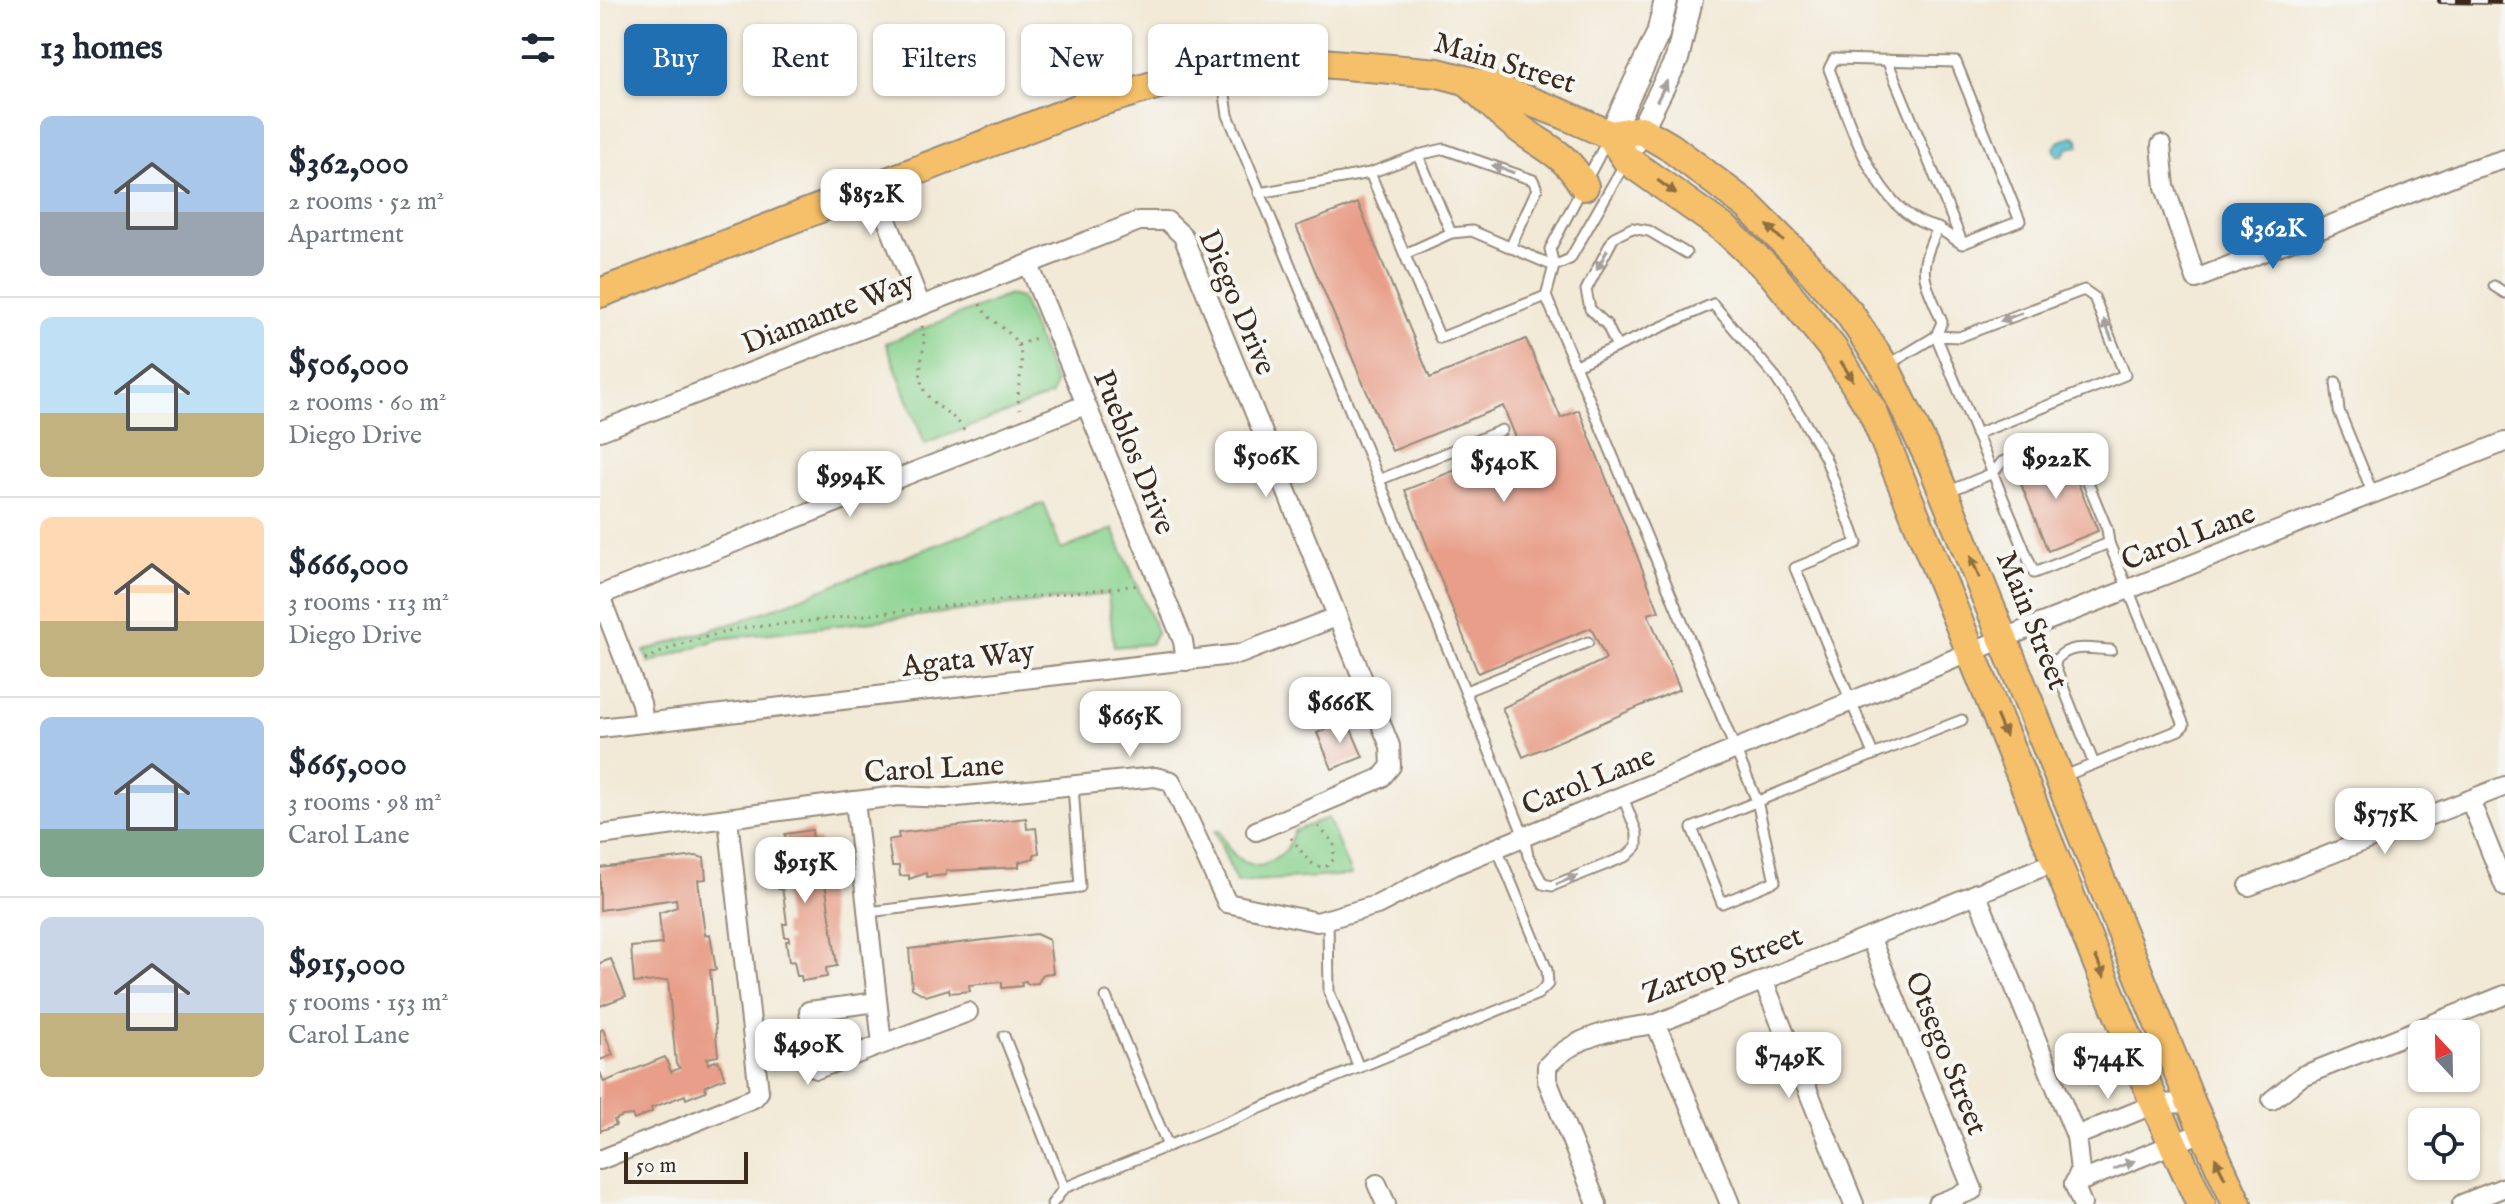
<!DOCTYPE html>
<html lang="en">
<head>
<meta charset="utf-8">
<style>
  :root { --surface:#fff; --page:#f6f6f7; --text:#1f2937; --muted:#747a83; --line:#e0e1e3; --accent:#1f6fb2 }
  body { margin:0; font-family:"IM FELL English",serif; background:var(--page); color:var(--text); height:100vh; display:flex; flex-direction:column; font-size:30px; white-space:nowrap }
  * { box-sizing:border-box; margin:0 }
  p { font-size:26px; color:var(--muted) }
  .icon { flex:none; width:44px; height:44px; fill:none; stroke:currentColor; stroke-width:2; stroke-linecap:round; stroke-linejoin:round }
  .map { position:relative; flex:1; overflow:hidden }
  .details { display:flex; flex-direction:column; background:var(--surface); width:600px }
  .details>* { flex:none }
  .hud { position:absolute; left:24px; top:24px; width:760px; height:72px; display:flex; gap:16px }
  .needle { width:52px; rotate:338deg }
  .fabs { position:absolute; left:1808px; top:1020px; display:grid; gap:16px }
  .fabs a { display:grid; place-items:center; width:72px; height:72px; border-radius:12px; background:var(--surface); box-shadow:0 2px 6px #0004; font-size:40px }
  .scale { position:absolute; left:24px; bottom:20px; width:124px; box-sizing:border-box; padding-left:8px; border:4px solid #3b2a1e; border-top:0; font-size:22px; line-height:28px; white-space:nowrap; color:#3b2a1e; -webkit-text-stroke:6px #f6f6f2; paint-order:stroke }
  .price { position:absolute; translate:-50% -68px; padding:0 18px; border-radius:16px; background:#fff; color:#222; font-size:26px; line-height:52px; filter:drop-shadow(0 2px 4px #0008) }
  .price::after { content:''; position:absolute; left:50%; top:48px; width:24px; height:18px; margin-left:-12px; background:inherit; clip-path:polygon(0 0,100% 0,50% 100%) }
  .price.current { background:var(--accent); color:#fff }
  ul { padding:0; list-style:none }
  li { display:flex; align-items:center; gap:24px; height:200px; padding:0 40px }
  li+li { border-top:2px solid var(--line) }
  li span { display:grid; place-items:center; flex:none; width:224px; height:160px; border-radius:12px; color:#555 }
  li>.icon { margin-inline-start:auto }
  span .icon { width:96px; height:96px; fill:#fffc; stroke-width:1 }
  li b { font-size:34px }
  h2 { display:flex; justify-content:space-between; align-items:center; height:96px; padding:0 40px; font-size:34px }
  .pill { padding:0 28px; border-radius:12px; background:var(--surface); box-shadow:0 2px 6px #0004; font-size:28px; line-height:72px }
  .pill.current { background:var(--accent); color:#fff }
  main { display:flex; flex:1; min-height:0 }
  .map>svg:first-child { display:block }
</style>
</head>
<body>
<main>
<section class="details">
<h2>13 homes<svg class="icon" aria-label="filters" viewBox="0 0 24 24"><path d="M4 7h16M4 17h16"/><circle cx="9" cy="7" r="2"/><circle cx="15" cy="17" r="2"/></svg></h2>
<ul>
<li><span style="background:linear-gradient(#a9c7e8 60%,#9aa5b1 0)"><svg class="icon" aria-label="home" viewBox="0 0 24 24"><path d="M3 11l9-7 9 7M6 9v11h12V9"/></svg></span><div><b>$362,000</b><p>2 rooms · 52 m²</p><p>Apartment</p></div></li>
<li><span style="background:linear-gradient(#bfe0f5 60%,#c2b280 0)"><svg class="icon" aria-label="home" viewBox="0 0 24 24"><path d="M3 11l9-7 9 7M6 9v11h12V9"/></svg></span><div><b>$506,000</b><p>2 rooms · 60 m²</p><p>Diego Drive</p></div></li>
<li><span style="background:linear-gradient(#ffd9b3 65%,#c2b280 0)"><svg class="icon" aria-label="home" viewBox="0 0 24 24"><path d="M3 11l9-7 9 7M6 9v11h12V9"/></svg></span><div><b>$666,000</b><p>3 rooms · 113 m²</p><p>Diego Drive</p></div></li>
<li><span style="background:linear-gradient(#a9c7e8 70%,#7fa58c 0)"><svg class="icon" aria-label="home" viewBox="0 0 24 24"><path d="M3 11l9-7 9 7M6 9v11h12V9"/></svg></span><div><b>$665,000</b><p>3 rooms · 98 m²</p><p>Carol Lane</p></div></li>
<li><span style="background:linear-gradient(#c9d6e8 60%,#c2b280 0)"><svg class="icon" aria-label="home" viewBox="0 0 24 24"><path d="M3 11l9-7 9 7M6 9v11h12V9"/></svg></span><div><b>$915,000</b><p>5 rooms · 153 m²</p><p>Carol Lane</p></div></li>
</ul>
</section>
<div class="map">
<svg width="1905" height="1204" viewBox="0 0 1905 1204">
  <rect width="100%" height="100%" fill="#f6f6f2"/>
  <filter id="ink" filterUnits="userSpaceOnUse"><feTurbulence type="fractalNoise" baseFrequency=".0125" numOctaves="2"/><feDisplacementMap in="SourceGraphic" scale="16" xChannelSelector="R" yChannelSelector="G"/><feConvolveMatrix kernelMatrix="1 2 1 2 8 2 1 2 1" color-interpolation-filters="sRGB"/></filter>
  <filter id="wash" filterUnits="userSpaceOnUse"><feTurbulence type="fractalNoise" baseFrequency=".006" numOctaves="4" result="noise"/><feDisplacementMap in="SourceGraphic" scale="32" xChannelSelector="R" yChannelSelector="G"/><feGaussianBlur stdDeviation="1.8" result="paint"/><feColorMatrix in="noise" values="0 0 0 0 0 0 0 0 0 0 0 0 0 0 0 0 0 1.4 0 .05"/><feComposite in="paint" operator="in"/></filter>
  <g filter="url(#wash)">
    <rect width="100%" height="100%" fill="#f2e9d6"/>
    <!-- green -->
    <g fill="#8ad38f" stroke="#627e56" stroke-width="2">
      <polygon points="409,295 421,298 455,383 452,395 325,444 286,343"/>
      <polygon points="444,503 461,550 513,529 557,632 550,644 514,647 508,594 119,639 49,663 44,651 140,621"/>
      <path d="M728,818L751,875L636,882L615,831H620C629,852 638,865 662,866L686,851L694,831Z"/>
    </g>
    <!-- water -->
    <polygon fill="#54bfcf" stroke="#487476" stroke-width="2" points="1474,136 1479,140 1479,146 1468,148 1462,156 1457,155 1454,148 1458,142"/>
    <g id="blocks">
      <!-- building -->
      <g fill="#e89e88">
        <polygon points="758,203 830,378 926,339 961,418 979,410 1059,611 1048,614 1080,689 923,757 902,708 1006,659 991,628 878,673 805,490 919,445 903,406 792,451 696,226"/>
        <polygon points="1452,455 1469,462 1498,531 1448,551 1415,469"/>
        <polygon points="747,720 763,757 732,769 717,733"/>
        <polygon points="426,818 427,829 436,828 439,853 434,854 434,858 419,862 419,867 346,871 346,875 327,877 326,873 309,879 309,875 300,876 299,866 292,866 288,840 299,838 298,833"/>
        <polygon points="212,830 213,841 219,840 237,966 226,968 227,977 202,981 201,976 197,976 194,961 189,962 186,941 189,941 189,937 185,937 183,924 187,924 184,900 182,889 178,889 175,870 179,869 179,863 175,864 173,853 177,852 176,843 186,842 185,834"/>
        <polygon points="96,856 104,858 106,879 98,880 105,935 110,934 116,970 110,970 118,1056 107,1058 108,1064 118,1060 125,1078 105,1086 106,1091 86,1099 85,1095 51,1108 52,1112 34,1120 32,1115 23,1116 14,1120 16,1125 0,1131 0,1072 4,1082 65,1057 71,1072 80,1068 76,1064 68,980 34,983 31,947 62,944 59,913 77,907 76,899 0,910 0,868"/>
        <polygon points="436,934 449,940 453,973 443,974 438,983 427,984 426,981 421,982 422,986 402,988 402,982 369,985 370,991 350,993 349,989 326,996 312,988 309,949"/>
        <polygon points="11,959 26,996 0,1006 0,963"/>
        <polygon points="3,1029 13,1055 0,1060 0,1031"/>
      </g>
    </g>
  </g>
  <g filter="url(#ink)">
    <use href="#blocks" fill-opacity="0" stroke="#968a7a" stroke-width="2"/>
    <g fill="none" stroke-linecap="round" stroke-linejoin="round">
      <defs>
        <g id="service">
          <polyline points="1287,60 1362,242"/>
          <polyline points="622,74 628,115 779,480"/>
          <polyline points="1008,139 950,249 954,266 970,259 1025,163"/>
          <polyline points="818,155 844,149 933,180 937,189 910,248"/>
          <polyline points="770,173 840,338 946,296 954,266 872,231 851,233"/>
          <polyline points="659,193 770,173 818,155 851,233 805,254"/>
          <polyline points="1894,286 1905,293"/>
          <path d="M946,296L1157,801L1175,881L1122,903L1092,828C1182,791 1272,755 1362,720"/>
          <polyline points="1017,347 1007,325 990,309 986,290 1014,237 1032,228 1049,231 1086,253"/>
          <polyline points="976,365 1113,304 1173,374 1201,416 1225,457 1257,543 1195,568 1273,754"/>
          <path d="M1288,365L1336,336L1342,322C1324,277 1315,274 1338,228L1362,244L1420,221L1356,62L1234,59L1229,69C1250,121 1275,216 1338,228"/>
          <polyline points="1736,382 1739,411 1773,494"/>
          <polyline points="902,430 779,480 924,836 928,856 943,884 952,886 1027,856 1037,846 1037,833 1023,797"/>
          <polyline points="1376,434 1525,375 1494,297 1484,290 1359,337 1336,336 1434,573 1509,543 1584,725 1579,730 1462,777"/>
          <polyline points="1347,492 1393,473 1402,462 1443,448 1464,449 1477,456 1507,529 1509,543"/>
          <polyline points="866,691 988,642"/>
          <path d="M1494,764L1455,667L1456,660C1469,643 1491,649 1511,650"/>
          <polyline points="268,912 480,887 473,785"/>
          <polyline points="728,919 729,992 759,1068"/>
          <polyline points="404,1036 464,1188 568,1146 506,997"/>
          <polyline points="568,1146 938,994 948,984 947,970 897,848"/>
          <polyline points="452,1204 464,1188"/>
        </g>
        <g id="minor">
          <polyline points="1561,145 1565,187 1596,279 1863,172 1905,159"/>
          <polyline points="274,187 321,306"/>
          <polyline points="429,265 583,641 586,661"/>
          <polyline points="0,431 539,221 567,221 583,236 790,746 791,766 781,778 656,831"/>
          <polyline points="0,595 485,405"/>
          <polyline points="0,596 41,703 44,723"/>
          <polyline points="0,728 640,654 736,617"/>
          <polyline points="1870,800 1905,887"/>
          <polyline points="255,801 282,1044"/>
          <polyline points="0,835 255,801 298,796 347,798 555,777 571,781 627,903 717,922 777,905 855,865 1429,628 1905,442"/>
          <polyline points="1649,886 1905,786"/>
          <polyline points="1376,893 1476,1136 1480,1171 1474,1184"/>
          <polyline points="1270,937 1373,1190 1337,1204"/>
          <polyline points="1163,980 1254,1204"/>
          <polyline points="277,1002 209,1011 217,1069 368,1012"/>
          <polyline points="1056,1024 1130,1204"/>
          <polyline points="1672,1100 1702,1076 1905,995"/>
          <polyline points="1476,1136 1555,1104 1591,1103"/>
          <polyline points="0,1160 154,1098 159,1092 128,819"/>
          <polyline points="777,1184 786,1204"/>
          <polyline points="1474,1184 1603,1132"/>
          <polyline points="1474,1184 1482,1204"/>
          <path d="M997,1204L947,1080V1066C977,1034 1015,1029 1056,1024L1457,861"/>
          <polyline points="1862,1204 1905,1187"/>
        </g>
        <g id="tertiary">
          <polyline points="1010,135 1058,34 1066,0"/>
          <polyline points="1034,144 1077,59 1091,0"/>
        </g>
        <g id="primary">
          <path d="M872,86C888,100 903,116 919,128C948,150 964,152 984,186"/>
          <polyline points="1010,135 1041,130 1070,147 1148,206 1202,260 1249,313 1285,367 1333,466 1591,1103 1637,1204"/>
          <polyline points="0,293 482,107 559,84 627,70 710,62 838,73 892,87 963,114 1010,135 1027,160 1126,230 1171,272 1233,349 1273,412 1555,1104 1601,1204"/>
        </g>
      </defs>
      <!-- service casing -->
      <use href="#service" stroke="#968a7a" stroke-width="13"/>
      <!-- minor casing -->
      <use href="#minor" stroke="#968a7a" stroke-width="22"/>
      <!-- tertiary casing -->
      <use href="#tertiary" stroke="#968a7a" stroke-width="26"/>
      <!-- primary casing -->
      <use href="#primary" stroke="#968a7a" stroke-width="32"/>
      <!-- path -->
      <g stroke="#968a7a" stroke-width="3" stroke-dasharray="2 6" stroke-linecap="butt">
        <polyline points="882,64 887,46"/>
        <path d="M380,304C388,323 410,327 418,346C428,367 413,387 420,409"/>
        <path d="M322,326C329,348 314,368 324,390C334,409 356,413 364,431"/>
        <polyline points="418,345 438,337"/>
        <polyline points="45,659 78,645 136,629 540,585"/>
        <path d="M691,838C702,849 708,869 726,867L734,859V843L715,823"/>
      </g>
      <!-- service -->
      <use href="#service" stroke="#fff" stroke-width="9"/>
      <!-- minor -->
      <use href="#minor" stroke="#fff" stroke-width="18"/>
      <!-- tertiary -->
      <use href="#tertiary" stroke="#fff" stroke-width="22"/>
      <!-- primary -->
      <use href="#primary" stroke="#f6c06b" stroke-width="28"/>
      <defs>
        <polyline id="rail" points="1841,0 1905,1"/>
      </defs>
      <!-- rail casing -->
      <use href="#rail" stroke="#3b2a1e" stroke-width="8"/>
      <!-- rail -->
      <use href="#rail" stroke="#f6f6f2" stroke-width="5" stroke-dasharray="15" stroke-linecap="butt"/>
    </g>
    <!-- one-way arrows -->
    <defs><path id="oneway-solid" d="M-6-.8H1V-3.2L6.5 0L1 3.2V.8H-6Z" transform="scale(2)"/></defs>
    <g fill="#a79f9a">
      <use href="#oneway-solid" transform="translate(1062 91) rotate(-64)"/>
      <use href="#oneway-solid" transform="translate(903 169) rotate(-161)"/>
      <use href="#oneway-solid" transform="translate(1002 260) rotate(118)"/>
      <use href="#oneway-solid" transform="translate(1411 317) rotate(159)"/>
      <use href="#oneway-solid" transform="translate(1508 330) rotate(-112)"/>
      <use href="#oneway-solid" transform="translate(967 880) rotate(-22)"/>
      <use href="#oneway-solid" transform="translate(1524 1165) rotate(-22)"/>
    </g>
    <g fill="#8f6e41">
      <use href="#oneway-solid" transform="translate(1067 187) rotate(36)"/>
      <use href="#oneway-solid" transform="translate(1175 233) rotate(-135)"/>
      <use href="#oneway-solid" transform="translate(1247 371) rotate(58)"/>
      <use href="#oneway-solid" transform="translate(1375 567) rotate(-112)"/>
      <use href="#oneway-solid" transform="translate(1401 726) rotate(67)"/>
      <use href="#oneway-solid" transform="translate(1500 967) rotate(68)"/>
      <use href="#oneway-solid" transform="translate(1620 1168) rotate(-116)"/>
    </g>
  </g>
  <g text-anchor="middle" stroke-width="8" stroke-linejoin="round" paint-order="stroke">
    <!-- street labels -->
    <g font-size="30" fill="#3b2a1e" stroke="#f6f6f2">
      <text transform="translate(905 62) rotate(17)" y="10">Main Street</text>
      <text transform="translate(638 302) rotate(67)" y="10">Diego Drive</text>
      <text transform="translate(228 312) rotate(-21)" y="10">Diamante Way</text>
      <text transform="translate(535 452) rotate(68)" y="10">Pueblos Drive</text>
      <text transform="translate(1588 536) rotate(-21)" y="10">Carol Lane</text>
      <text transform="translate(1433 620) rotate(68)" y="10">Main Street</text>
      <text transform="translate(368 658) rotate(-7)" y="10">Agata Way</text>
      <text transform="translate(334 768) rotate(-3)" y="10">Carol Lane</text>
      <text transform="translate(988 780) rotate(-22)" y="10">Carol Lane</text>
      <text transform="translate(1122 964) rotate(-21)" y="10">Zartop Street</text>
      <text transform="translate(1347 1053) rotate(68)" y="10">Otsego Street</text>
    </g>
  </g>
</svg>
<div class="fabs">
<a><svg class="needle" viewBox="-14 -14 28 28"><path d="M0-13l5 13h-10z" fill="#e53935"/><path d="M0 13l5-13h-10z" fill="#747a83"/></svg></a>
<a><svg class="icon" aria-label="locate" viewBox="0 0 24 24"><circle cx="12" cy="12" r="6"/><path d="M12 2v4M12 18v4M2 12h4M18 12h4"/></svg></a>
</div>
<div class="scale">50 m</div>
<b class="price" style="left:271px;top:237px">$852K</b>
<b class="price current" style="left:1673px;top:271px">$362K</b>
<b class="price" style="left:666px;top:499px">$506K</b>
<b class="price" style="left:1456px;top:501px">$922K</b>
<b class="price" style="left:904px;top:504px">$540K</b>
<b class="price" style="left:250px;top:519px">$994K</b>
<b class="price" style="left:740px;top:745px">$666K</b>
<b class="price" style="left:530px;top:759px">$665K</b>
<b class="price" style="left:1785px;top:856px">$575K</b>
<b class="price" style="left:205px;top:905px">$915K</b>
<b class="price" style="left:208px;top:1087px">$490K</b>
<b class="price" style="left:1189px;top:1100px">$749K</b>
<b class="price" style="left:1508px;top:1101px">$744K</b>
<div class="hud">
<a class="pill current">Buy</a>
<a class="pill">Rent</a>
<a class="pill">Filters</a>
<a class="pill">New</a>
<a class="pill">Apartment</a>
</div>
</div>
</main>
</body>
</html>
